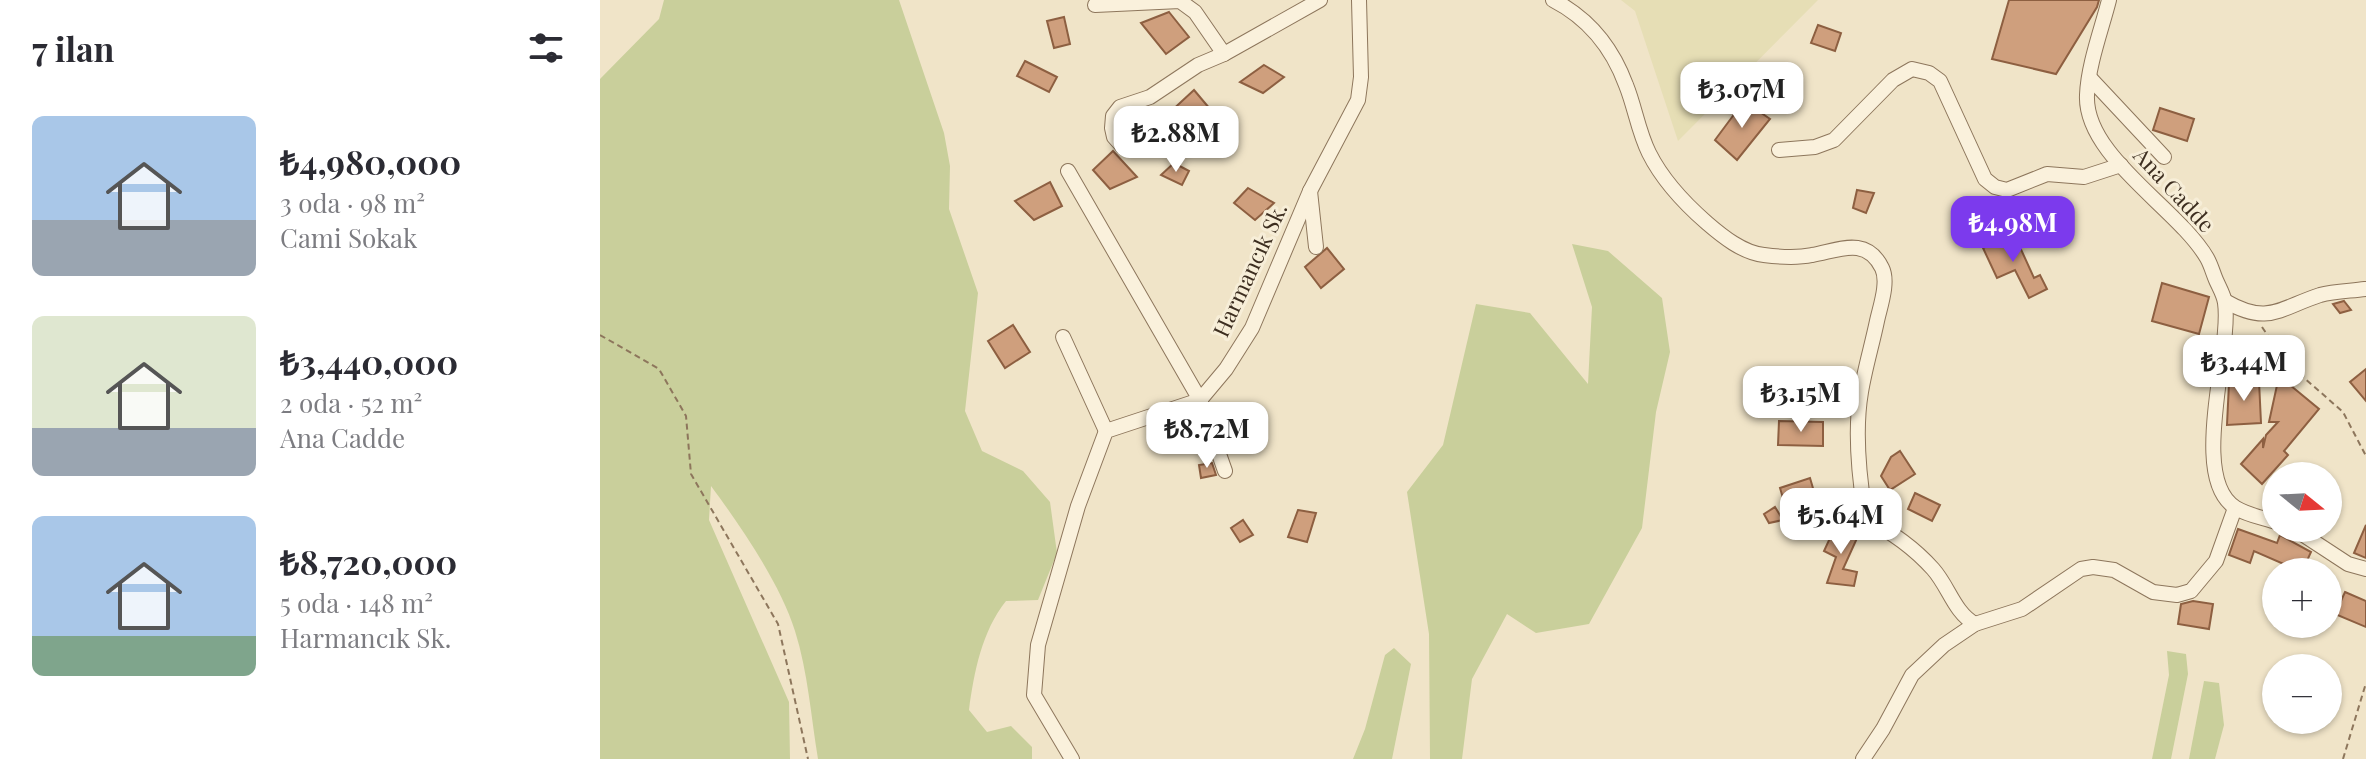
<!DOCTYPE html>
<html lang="tr">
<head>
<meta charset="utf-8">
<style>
  :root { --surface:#fff; --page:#f2f2f3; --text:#2b2b33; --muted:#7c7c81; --accent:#7c3aed }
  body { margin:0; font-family:"Playfair Display",serif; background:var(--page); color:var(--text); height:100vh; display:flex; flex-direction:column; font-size:30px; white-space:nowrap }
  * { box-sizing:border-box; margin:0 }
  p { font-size:26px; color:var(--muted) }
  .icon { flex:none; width:44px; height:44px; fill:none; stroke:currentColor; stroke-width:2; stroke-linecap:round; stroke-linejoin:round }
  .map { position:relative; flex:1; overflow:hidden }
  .side { display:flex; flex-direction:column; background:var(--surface); width:600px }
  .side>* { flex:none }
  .needle { width:52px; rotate:108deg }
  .buttons { position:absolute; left:1662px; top:462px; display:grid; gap:16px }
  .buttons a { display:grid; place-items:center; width:80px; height:80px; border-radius:50%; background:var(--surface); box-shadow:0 2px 6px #0004; font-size:40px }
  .price { position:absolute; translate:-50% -68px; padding:0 18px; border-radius:16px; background:#fff; color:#222; font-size:26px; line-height:52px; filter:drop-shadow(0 2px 4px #0008) }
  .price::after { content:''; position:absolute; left:50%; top:48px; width:24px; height:18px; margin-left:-12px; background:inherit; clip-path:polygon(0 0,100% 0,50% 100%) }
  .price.selected { background:var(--accent); color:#fff }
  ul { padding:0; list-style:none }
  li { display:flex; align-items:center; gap:24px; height:200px; padding:0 32px }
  li span { display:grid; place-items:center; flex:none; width:224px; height:160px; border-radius:12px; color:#555 }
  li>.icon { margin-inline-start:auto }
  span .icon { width:96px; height:96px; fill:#fffc; stroke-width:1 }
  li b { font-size:34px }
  h2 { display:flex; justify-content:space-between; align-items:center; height:96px; padding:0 32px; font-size:34px }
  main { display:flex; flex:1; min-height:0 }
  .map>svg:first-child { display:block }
</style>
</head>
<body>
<main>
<section class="side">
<h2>7 ilan<svg class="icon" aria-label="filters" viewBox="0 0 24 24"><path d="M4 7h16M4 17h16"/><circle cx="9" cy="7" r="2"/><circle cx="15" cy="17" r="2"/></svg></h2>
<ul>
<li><span style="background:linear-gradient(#a9c7e8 65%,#9aa5b1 0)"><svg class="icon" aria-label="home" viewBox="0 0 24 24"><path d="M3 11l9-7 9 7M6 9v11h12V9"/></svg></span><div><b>₺4,980,000</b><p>3 oda · 98 m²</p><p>Cami Sokak</p></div></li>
<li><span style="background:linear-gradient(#dfe7d0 70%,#9aa5b1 0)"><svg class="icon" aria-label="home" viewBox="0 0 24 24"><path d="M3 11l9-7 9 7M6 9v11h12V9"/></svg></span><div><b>₺3,440,000</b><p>2 oda · 52 m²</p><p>Ana Cadde</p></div></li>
<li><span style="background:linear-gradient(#a9c7e8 75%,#7fa58c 0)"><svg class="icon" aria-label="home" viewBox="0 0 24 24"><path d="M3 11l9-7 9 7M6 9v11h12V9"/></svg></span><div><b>₺8,720,000</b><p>5 oda · 148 m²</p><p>Harmancık Sk.</p></div></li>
</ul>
</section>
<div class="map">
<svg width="1766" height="759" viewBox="0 0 1766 759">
  <rect width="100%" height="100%" fill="#f0e4c8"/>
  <!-- farmland -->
  <polygon fill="#e6deb5" points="1021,0 1218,0 1078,141 1035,11"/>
  <!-- green -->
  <g fill="#c9cf9b">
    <path d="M64,0H299L344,133L350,166L349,209L378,293L365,411L382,451L423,471L450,502L457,553L438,600L406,601C382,631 374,672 369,710L387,732L411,726L432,747V759H218C211,717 208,672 195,631C181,585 140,525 111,486L109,520L189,702L190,759H0V79L59,19Z"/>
    <polygon points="972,244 1008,251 1062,298 1070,352 1056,412 1042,528 989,624 936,633 907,614 872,679 862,759 830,759 829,634 807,492 843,445 876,304 930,313 988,384 992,307"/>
    <polygon points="794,648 811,664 792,759 753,759 765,729 785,655"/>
    <polygon points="1567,651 1586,654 1588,674 1571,759 1552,759 1569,675"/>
    <polygon points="1604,681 1619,683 1624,725 1615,759 1589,759"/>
  </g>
  <!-- building -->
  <g fill="#cf9f7d" stroke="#8d5f41" stroke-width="2">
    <polygon points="1409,0 1499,0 1497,7 1456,74 1392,59"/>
    <polygon points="569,12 589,37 566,54 541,23"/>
    <polygon points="464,17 470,44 454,48 447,21"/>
    <polygon points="1218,25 1241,33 1235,51 1211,43"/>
    <polygon points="425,61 457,77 449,92 417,76"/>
    <polygon points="664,65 684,77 663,93 640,82"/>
    <polygon points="594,90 610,109 585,132 568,114"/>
    <polygon points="1144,101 1170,119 1137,160 1115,140"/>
    <polygon points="1560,108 1594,119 1587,141 1553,130"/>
    <polygon points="513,151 537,177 510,189 493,170"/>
    <polygon points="574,163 589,171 582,185 561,175"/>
    <polygon points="450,182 462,206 434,220 415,201"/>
    <polygon points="648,188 674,203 655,220 634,203"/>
    <polygon points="1257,190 1274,193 1266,213 1253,208"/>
    <polygon points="1414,234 1434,278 1440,275 1447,289 1429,298 1415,270 1397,278 1383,248"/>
    <polygon points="727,248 744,269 721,288 705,267"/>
    <polygon points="1562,283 1609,297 1599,334 1552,321"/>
    <polygon points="1744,301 1751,310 1740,313 1733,304"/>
    <polygon points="413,325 430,352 405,368 388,341"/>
    <polygon points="1766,369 1766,401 1750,382"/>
    <polygon points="1679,376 1719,409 1684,451 1688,455 1662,484 1641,464 1663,439 1663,448 1666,435 1678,422 1669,422"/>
    <polygon points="1659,381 1661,423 1627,425 1629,383"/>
    <polygon points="1179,421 1223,422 1223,446 1178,445"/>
    <polygon points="1300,451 1315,474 1290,490 1281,476 1291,457"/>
    <polygon points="612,463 616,475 601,478 599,465"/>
    <polygon points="1210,478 1215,495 1185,505 1180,488"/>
    <polygon points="1315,493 1340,505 1332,521 1308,509"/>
    <polygon points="1175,507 1183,520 1169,523 1164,514"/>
    <polygon points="698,510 716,513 707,542 688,537"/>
    <polygon points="643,520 653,535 640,542 631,528"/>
    <polygon points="1236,525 1258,536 1243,569 1257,572 1254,586 1227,583 1236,557 1224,551"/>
    <polygon points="1766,525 1766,558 1754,553"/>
    <polygon points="1638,529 1677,543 1680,535 1711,552 1702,572 1654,551 1650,563 1629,555"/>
    <polygon points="1745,592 1766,601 1766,627 1735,614"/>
    <polygon points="1593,601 1613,604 1609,629 1578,624 1581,604"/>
  </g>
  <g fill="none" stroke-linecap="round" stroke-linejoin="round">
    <defs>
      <g id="minor">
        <path d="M953,0C988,18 1012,47 1026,85C1035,107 1038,131 1049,153C1063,181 1084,203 1107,223C1122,236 1143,253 1164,255C1179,257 1198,258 1212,255C1237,251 1266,235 1282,268C1289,282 1280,307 1277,321C1272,345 1265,368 1261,392C1254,433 1259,478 1266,519C1290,531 1315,549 1333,569C1349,587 1354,612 1375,624"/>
        <path d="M1509,0C1502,28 1488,65 1487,95C1484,156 1578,208 1607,258C1611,265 1613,273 1616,280C1619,287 1624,295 1625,303C1632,350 1588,479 1636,508C1647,515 1664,518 1676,522"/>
        <polyline points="495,5 580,1 595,12 624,54"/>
        <polyline points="1490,78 1564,157"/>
        <polyline points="523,147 514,137 512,128 513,116 520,107 550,97 598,65 624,54 720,0"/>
        <polyline points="1179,150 1215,147 1234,140 1293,80 1312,69 1329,73 1340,81 1385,179 1395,187 1407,190 1447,174 1484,177 1521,165"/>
        <polyline points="468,171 600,400 625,471"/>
        <polyline points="710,191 716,247"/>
        <path d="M1625,301C1668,326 1680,308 1720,295C1734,291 1751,291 1765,289"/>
        <polyline points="463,337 506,431"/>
        <polyline points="1693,528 1748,564 1766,569"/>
        <polyline points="472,759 434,695 438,645 478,506 506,431 600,400 626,369 652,328 710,191 758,100 761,77 759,0"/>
        <polyline points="1263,759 1283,729 1312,675 1344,645 1375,624 1422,609 1481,569 1493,567 1514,570 1553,592 1577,595 1591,591 1616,561 1635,508"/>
      </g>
    </defs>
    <!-- minor casing -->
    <use href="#minor" stroke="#8d765c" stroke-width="16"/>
    <!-- path -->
    <g stroke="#8d765c" stroke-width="2" stroke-dasharray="6 4" stroke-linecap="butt">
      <polyline points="1662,327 1686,362 1743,412 1766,456"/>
      <polyline points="0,335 59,369 86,416 91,474 178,624 208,759"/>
      <polyline points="1743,759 1766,683"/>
    </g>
    <!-- minor -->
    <use href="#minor" stroke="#faf1dc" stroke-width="14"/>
  </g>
  <g text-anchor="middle" stroke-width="6" stroke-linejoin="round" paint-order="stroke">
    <!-- street labels -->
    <g font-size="22" fill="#3d2e20" stroke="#f7eed8">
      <text transform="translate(1574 190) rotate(47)" y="8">Ana Cadde</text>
      <text transform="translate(650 270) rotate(-65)" y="8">Harmancık Sk.</text>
    </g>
  </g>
</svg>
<div class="buttons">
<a><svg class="needle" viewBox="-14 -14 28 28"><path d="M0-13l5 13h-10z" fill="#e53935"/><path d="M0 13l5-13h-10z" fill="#7c7c81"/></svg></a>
<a>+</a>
<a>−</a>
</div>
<b class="price" style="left:1142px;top:130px">₺3.07M</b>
<b class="price" style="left:576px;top:174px">₺2.88M</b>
<b class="price selected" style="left:1413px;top:264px">₺4.98M</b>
<b class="price" style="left:1644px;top:403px">₺3.44M</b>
<b class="price" style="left:1201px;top:434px">₺3.15M</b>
<b class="price" style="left:607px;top:470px">₺8.72M</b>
<b class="price" style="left:1241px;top:556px">₺5.64M</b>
</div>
</main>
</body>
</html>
